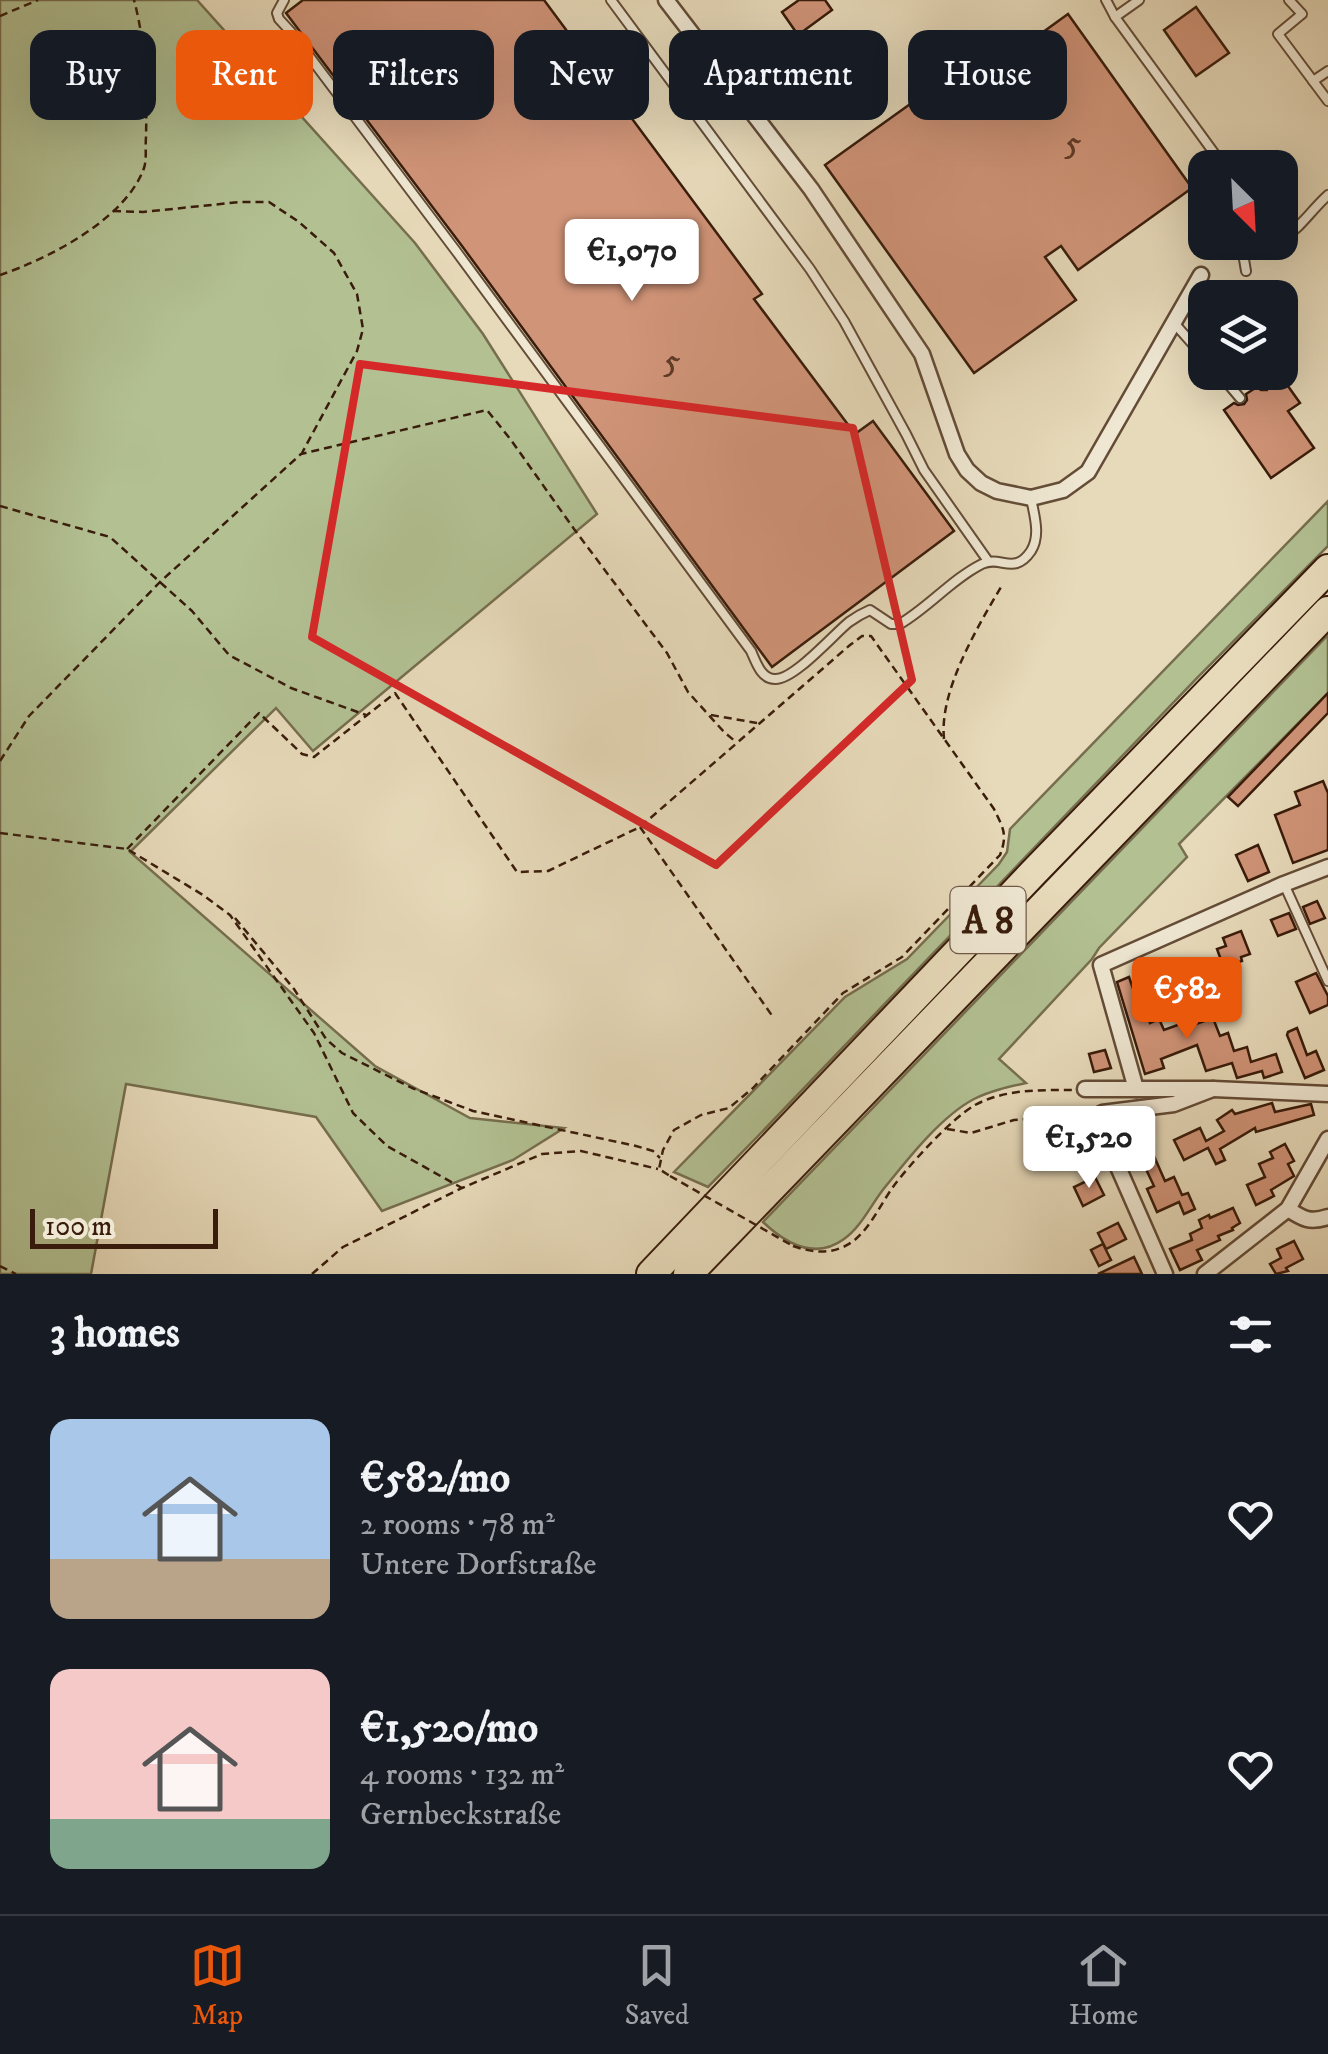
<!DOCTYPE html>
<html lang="en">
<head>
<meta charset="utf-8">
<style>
  :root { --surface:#171b24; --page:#242831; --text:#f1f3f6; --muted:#9ea1a6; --line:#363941; --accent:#ea580c }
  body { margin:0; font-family:"IM FELL DW Pica",serif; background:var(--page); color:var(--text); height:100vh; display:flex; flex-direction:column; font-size:38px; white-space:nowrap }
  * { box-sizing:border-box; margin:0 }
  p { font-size:32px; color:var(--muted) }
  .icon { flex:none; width:55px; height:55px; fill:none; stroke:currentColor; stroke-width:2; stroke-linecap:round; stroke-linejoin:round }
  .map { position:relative; height:1274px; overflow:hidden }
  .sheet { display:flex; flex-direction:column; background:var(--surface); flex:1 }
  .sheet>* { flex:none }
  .guide { position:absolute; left:30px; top:30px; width:1270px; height:90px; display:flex; gap:20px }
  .needle { width:65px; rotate:156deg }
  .controls { position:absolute; left:1188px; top:150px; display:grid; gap:20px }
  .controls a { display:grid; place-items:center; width:110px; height:110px; border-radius:20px; background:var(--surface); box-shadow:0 10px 40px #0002; font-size:50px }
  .scale { position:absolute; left:30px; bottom:25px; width:188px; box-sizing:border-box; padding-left:10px; border:5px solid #391c0b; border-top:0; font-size:28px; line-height:35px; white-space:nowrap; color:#391c0b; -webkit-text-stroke:8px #efe7d2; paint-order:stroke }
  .price { position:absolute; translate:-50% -85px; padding:0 22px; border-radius:10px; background:#fff; color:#222; font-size:32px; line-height:65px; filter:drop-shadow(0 2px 5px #0008) }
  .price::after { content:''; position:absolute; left:50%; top:60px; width:30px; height:22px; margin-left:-15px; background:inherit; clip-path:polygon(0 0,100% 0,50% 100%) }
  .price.selected { background:var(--accent); color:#fff }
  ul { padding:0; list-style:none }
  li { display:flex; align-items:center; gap:30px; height:250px; padding:0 50px }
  li span { display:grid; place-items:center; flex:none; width:280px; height:200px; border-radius:20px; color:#555 }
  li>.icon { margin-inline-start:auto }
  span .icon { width:120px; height:120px; fill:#fffc; stroke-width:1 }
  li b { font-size:42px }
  h2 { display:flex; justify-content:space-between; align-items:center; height:120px; padding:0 50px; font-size:42px }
  .chip { padding:0 35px; border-radius:20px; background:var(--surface); box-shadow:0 10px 40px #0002; font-size:35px; line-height:90px }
  .chip.selected { background:var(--accent); color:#fff }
  .tab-bar { display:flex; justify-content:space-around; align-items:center; height:140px; border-top:2px solid var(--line); background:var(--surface); font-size:28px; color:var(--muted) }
  .tab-bar a { display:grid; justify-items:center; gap:5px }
  .tab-bar .selected { color:var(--accent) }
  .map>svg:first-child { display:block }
</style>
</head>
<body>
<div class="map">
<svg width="1328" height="1274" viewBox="0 0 1328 1274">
  <rect width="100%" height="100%" fill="#e7daba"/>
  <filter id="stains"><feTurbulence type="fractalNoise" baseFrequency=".002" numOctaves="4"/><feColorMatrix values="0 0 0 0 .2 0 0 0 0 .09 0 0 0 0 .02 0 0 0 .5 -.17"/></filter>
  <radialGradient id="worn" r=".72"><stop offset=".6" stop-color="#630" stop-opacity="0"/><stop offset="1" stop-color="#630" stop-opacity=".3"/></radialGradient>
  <!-- green -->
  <g fill="#b2c092" stroke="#766e4e" stroke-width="2.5">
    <polygon points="0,0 197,0 415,243 483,334 597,514 313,751 276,708 130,852 375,1066 470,1118 564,1128 513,1160 382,1211 316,1117 126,1084 91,1274 0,1274"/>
    <polygon points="1328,501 1328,546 1197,678 758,1136 708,1187 674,1172 845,997 907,959 999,864 1007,852 1010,829"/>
    <path d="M1328,635V693L1179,844L1187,857L1099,948L1092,959L999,1059L1026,1083C1008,1087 990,1091 974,1099C940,1117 906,1161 882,1191C870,1207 860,1228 844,1239C814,1261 785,1243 763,1222Z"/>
  </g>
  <!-- building -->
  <g fill="#d09478" stroke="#391c0b" stroke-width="2.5">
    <polygon points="303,0 544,0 762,294 754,299 855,434 873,421 954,531 772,667 462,246 286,13"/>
    <polygon points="799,0 825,0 832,10 798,35 782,12"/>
    <polygon points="1196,7 1229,53 1196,76 1164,30"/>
    <polygon points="1068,14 1192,188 1078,270 1061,246 1045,257 1076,300 974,373 825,165 927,92 938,108"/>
    <polygon points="1278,372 1300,403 1288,411 1314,448 1271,478 1224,410 1234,403 1238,405 1244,404 1247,400 1246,394 1257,387 1261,390 1267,390 1270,385 1269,378"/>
    <polygon points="1328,693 1328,713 1238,806 1228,797"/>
    <polygon points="1323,781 1328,793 1328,850 1293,863 1275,815 1300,805 1295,792"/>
    <polygon points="1258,845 1269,872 1248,881 1236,855"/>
    <polygon points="1317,901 1325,918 1310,924 1303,907"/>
    <polygon points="1289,913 1296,929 1278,936 1271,920"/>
    <polygon points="1241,931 1250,954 1241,957 1242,961 1224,968 1217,949 1226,946 1223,938"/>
    <polygon points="1316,973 1328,996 1328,1005 1310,1013 1296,982"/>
    <polygon points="1129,977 1138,1003 1142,1001 1150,1023 1159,1019 1164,1030 1186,1022 1187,1027 1213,1018 1220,1036 1228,1033 1234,1051 1247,1047 1251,1062 1276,1054 1282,1072 1264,1078 1262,1071 1237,1078 1232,1063 1206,1071 1197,1045 1161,1059 1164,1068 1145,1074 1117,982"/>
    <polygon points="1297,1028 1307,1055 1316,1051 1324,1070 1305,1078 1287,1035 1288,1032"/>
    <polygon points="1105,1050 1111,1068 1094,1072 1089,1054"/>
    <polygon points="1272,1103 1275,1112 1311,1104 1314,1115 1256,1132 1255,1128 1220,1149 1225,1160 1216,1164 1208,1148 1184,1160 1174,1140 1200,1128 1206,1141 1224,1131 1217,1120 1232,1110 1235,1114"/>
    <polygon points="1146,1138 1165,1181 1174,1177 1182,1195 1188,1193 1195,1209 1184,1214 1179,1202 1157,1212 1147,1189 1154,1186 1143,1163 1134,1167 1125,1148"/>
    <polygon points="1285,1144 1294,1161 1288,1164 1294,1176 1271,1190 1274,1196 1256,1205 1247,1185 1265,1177 1259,1164 1273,1158 1270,1152"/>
    <polygon points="1095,1177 1104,1195 1083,1206 1074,1187"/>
    <polygon points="1233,1208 1240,1223 1232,1228 1233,1230 1218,1236 1220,1240 1197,1250 1202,1260 1180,1270 1170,1249 1192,1240 1190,1234 1202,1228 1199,1220 1209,1215 1210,1218"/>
    <polygon points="1118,1223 1126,1239 1106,1249 1098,1233"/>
    <polygon points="1294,1241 1303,1259 1286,1268 1288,1271 1276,1274 1270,1264 1281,1258 1277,1249"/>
    <polygon points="1103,1244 1111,1260 1099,1266 1091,1250"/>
    <polygon points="1134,1257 1142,1274 1098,1274"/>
  </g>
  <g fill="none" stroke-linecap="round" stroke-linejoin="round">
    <defs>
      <g id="lane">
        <path d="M284,0L277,13L279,19L291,32L456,251L751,651C756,662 761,679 775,679C794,680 834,634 849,622C856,617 863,613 870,610L891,624H900C929,607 952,579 982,564C1001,555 1014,576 1031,551C1041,535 1034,515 1031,498"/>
        <polyline points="611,0 810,269 844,321 906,434 924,470 988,561"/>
        <polyline points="1106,0 1115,17 1225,168"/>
        <polyline points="1289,0 1302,14 1278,34 1328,101"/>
        <polyline points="1115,17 1139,0"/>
        <polyline points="1313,81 1328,71"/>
        <path d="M1282,239C1300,229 1312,209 1328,195"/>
        <polyline points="1241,242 1246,271"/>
        <polyline points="1195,288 1205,302"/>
        <polyline points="1175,324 1205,358"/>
        <polyline points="1218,372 1240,398"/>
        <polyline points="1255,372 1263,383"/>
        <polyline points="1284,884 1328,981"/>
      </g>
      <g id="street">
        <polyline points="666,0 811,189 922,354 957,454 967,470 981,483 997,491 1031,498 1063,490 1088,472 1201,275"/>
        <polyline points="1085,1089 1213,1089 1328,1094"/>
        <polyline points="1136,1089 1101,965 1284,884 1328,867"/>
        <path d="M1288,1209C1303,1219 1310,1223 1328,1217"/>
        <polyline points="1165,1274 1108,1144 1102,1113 1174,1104 1213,1089"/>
        <polyline points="1205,1274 1288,1209 1328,1139"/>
      </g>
      <g id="highway">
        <polyline points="651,1274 1033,873 1328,569"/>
        <polyline points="688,1274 1328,611"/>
      </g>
    </defs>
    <!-- lane casing -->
    <use href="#lane" stroke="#644c37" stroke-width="12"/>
    <!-- street casing -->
    <use href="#street" stroke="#644c37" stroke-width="19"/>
    <!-- highway casing -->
    <use href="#highway" stroke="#391c0b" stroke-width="32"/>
    <!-- path -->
    <g stroke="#391c0b" stroke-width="2.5" stroke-dasharray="8 5" stroke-linecap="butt">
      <polyline points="0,16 38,0"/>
      <polyline points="113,211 143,212 240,202 269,202 299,222 334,253 357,294 363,329 357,351 302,453"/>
      <path d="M0,275C48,259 126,219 144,168C147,159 145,147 146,137C147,91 146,45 134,0"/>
      <polyline points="0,506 110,537 192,611 229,655 291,688 366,715"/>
      <polyline points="711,715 757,723"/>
      <path d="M944,739C939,691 977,628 1001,587"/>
      <polyline points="0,761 29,716 160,582 301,454 487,410 511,440 574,529 667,653 688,692 724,732 736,742"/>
      <polyline points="640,827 773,1017"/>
      <polyline points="0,833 127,849 203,895 230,915 314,1033 353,1113 387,1146 462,1188"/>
      <path d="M127,849L259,713L302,754L314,757L395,693L517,872L548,871L640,827L850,645L862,636H871L994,809C1003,828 1008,834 1000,855L902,957L843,993L753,1088L729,1108L701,1115L674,1130L663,1150L659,1169L670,1176"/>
      <polyline points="235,918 294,989 326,1039 342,1053 412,1088 473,1111 636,1146 653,1151 660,1158"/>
      <polyline points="947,1129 971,1133 1014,1120 1090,1113"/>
      <path d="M793,1246C813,1253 833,1255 852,1242C870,1229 880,1205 893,1187C909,1165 952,1118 975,1105C1005,1089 1040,1090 1073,1090"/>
      <polyline points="0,1266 16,1274"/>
      <polyline points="312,1274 343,1247 462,1188 542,1154 581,1151 658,1169"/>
    </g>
    <!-- lane -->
    <use href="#lane" stroke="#efe7d2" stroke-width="8"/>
    <!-- street -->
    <use href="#street" stroke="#efe7d2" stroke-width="14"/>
    <!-- highway -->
    <use href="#highway" stroke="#e7daba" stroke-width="28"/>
    <!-- path-bridge -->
    <polyline stroke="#391c0b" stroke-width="2.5" stroke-dasharray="8 5" stroke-linecap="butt" points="670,1176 793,1246"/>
  </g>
  <!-- marked area -->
  <path fill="none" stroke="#d62828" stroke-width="8" stroke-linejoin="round" d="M360,364L853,428L912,680L716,865L312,637Z"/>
  <g text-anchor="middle" stroke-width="8" stroke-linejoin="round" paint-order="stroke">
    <!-- number labels -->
    <g font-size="35" fill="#5f3a26">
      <text x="1073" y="154">5</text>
      <text x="672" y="372">5</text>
    </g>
    <!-- shield labels -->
    <rect fill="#efe7d2" stroke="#705947" stroke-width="2.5" x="950.5" y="887" width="75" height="66" rx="8"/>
    <g font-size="38" font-weight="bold" fill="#391c0b">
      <text x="988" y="933">A 8</text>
    </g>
  </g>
  <rect width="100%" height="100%" filter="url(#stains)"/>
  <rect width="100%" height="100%" fill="url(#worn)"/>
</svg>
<div class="controls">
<a><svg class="needle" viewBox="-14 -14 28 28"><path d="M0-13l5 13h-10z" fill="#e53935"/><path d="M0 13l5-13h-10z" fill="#9ea1a6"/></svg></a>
<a><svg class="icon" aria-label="layers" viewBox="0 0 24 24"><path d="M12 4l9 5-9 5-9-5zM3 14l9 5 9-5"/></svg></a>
</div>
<div class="scale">100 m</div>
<b class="price" style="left:632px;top:304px">€1,070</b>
<b class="price selected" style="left:1187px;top:1042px">€582</b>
<b class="price" style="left:1089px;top:1191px">€1,520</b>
<div class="guide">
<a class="chip">Buy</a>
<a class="chip selected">Rent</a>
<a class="chip">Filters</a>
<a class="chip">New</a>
<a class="chip">Apartment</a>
<a class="chip">House</a>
</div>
</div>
<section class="sheet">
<h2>3 homes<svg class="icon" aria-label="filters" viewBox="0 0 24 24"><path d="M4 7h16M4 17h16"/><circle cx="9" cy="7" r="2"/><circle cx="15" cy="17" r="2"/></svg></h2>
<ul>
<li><span style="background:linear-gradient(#a9c7e8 70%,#b9a48a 0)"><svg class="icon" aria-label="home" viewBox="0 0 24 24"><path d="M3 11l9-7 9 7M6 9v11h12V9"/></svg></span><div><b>€582/mo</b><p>2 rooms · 78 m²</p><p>Untere Dorfstraße</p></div><svg class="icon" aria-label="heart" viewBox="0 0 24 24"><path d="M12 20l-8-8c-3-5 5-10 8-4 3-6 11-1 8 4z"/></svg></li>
<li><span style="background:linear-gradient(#f6c9c9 75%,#7fa58c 0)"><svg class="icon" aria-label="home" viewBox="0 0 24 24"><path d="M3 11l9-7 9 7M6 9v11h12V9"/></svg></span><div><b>€1,520/mo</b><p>4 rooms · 132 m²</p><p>Gernbeckstraße</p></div><svg class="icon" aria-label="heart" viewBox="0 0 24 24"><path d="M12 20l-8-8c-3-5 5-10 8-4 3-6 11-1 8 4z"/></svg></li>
</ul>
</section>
<nav class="tab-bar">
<a class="selected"><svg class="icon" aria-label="map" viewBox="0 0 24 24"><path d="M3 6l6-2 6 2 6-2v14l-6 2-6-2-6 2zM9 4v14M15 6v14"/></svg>Map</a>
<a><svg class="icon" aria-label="saved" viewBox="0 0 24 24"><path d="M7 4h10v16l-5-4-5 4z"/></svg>Saved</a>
<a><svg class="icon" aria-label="home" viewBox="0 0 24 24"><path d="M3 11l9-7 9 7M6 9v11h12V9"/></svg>Home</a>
</nav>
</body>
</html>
